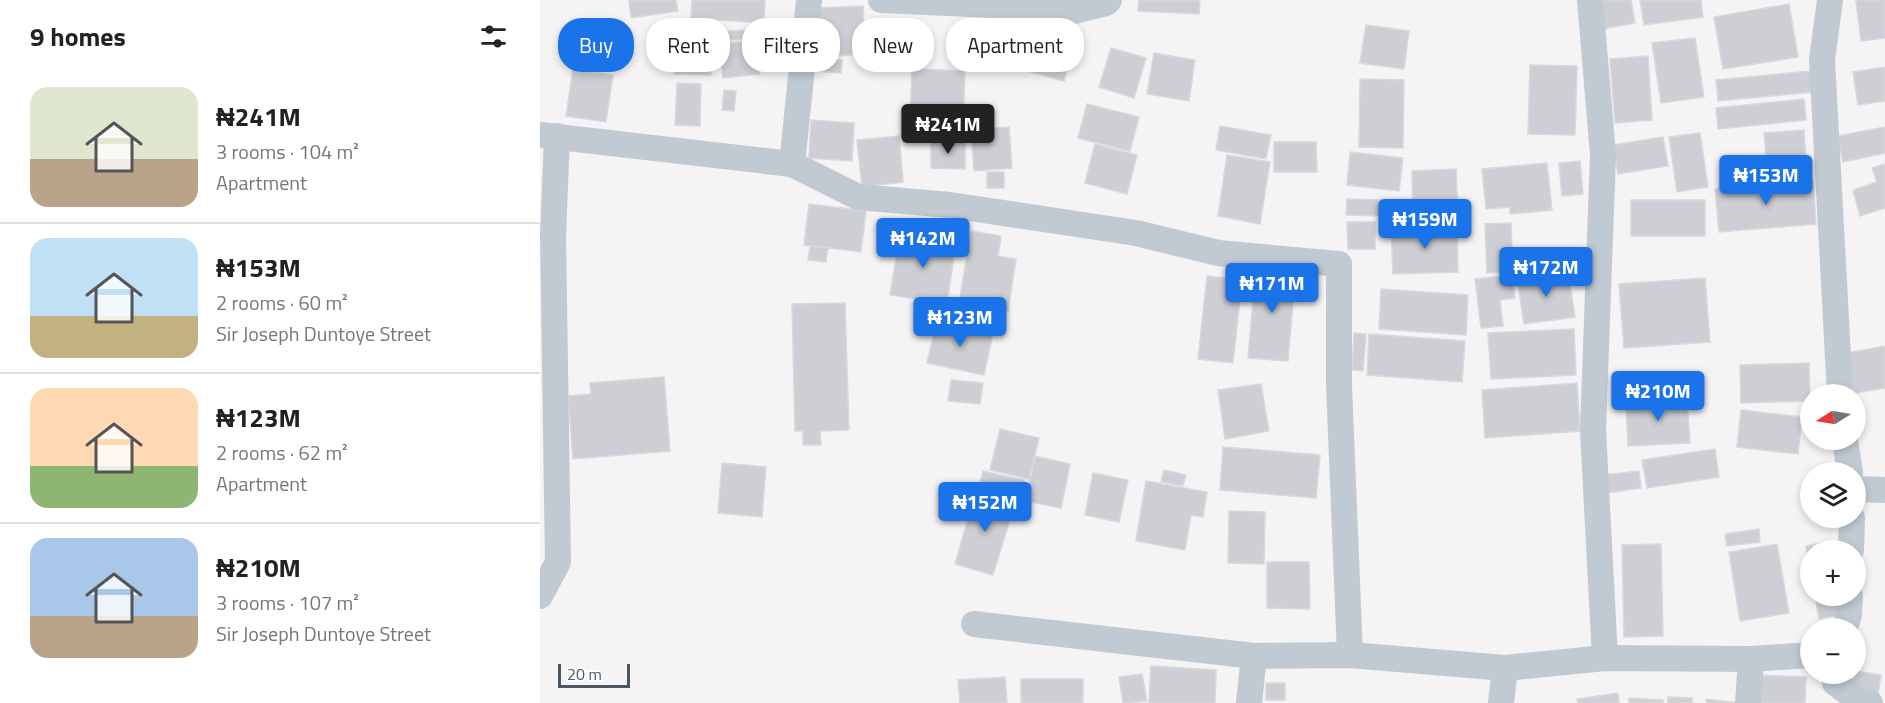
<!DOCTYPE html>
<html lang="en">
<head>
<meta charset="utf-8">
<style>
  :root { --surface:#fff; --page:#f6f6f6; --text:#222; --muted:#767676; --line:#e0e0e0; --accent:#1a73e8 }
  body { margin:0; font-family:"Titillium Web",sans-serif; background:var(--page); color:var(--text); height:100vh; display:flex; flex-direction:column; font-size:22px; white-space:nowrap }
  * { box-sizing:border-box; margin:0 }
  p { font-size:20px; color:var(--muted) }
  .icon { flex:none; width:33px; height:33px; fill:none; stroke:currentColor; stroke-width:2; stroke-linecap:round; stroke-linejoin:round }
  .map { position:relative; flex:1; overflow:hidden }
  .sheet { display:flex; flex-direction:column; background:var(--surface); width:540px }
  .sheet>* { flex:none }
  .banner { position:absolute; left:18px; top:18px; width:570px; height:54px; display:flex; gap:12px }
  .needle { width:39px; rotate:259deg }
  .controls { position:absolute; left:1260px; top:384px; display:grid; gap:12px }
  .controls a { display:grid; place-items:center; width:66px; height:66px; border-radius:50%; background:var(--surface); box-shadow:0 3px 9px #0003; font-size:30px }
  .scale { position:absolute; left:18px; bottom:15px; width:72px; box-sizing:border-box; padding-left:6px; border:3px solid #4a5661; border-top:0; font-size:16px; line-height:21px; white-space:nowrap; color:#4a5661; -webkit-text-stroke:4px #fff; paint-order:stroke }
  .price { position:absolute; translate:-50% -51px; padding:0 14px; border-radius:6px; background:var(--accent); color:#fff; font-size:20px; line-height:39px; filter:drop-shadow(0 2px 3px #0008) }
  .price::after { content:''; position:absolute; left:50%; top:36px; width:18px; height:14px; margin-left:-9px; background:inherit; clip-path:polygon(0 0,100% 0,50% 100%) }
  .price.selected { background:#222; color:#fff }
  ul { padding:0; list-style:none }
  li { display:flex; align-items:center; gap:18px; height:150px; padding:0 30px }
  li+li { border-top:2px solid var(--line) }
  li span { display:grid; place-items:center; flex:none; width:168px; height:120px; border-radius:18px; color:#555 }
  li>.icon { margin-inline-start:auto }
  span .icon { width:72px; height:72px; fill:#fffc; stroke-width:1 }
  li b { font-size:26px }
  h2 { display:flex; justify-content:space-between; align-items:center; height:72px; padding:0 30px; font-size:26px }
  .tag { padding:0 21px; border-radius:24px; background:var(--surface); box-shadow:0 3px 9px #0003; font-size:21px; line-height:54px }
  .tag.selected { background:var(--accent); color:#fff }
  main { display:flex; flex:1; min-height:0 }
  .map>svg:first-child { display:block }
</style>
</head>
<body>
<main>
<section class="sheet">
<h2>9 homes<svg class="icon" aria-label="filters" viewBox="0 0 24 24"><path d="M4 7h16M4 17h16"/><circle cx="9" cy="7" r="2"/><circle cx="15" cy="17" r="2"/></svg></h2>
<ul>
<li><span style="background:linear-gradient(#dfe7d0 60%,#b9a48a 0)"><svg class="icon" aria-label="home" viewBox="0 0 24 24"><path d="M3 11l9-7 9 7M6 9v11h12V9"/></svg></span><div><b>₦241M</b><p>3 rooms · 104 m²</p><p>Apartment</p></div></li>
<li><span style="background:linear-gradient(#bfe0f5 65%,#c2b280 0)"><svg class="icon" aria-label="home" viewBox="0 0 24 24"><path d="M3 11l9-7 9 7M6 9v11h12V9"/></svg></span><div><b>₦153M</b><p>2 rooms · 60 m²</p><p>Sir Joseph Duntoye Street</p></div></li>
<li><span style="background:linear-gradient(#ffd9b3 65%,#8fb573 0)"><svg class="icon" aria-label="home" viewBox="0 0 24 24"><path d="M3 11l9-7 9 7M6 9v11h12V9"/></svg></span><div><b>₦123M</b><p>2 rooms · 62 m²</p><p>Apartment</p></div></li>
<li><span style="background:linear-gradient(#a9c7e8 65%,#b9a48a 0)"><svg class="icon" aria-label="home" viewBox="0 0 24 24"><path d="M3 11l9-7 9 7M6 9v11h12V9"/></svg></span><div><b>₦210M</b><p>3 rooms · 107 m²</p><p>Sir Joseph Duntoye Street</p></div></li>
</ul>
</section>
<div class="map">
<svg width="1345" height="703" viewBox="0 0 1345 703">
  <rect width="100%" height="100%" fill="#f5f3f3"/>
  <!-- building -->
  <g fill="#cdcfd5" stroke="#d7d9de" stroke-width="1.5">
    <polygon points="89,0 136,0 138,11 91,18"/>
    <polygon points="152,0 225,0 224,23 151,18"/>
    <polygon points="599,0 660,0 659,14 598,11"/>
    <polygon points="1058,0 1091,0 1095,23 1063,29"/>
    <polygon points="1100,0 1161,0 1163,17 1104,25"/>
    <polygon points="1316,0 1345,0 1345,38 1321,41"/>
    <polygon points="1249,4 1258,57 1183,69 1174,17"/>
    <polygon points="323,6 325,54 280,57 278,8"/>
    <polygon points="455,15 536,36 524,81 444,59"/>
    <polygon points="826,25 869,31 864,69 820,63"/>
    <polygon points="215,30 216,39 183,40 183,31"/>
    <polygon points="1155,38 1164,97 1121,103 1112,43"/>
    <polygon points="216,40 220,74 183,78 179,44"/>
    <polygon points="136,41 172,43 171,75 134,74"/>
    <polygon points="571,48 606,58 594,98 559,87"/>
    <polygon points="614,53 655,60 649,101 607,94"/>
    <polygon points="1108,56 1112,120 1075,123 1070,59"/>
    <polygon points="278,58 302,60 301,73 277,71"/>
    <polygon points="990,65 1037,66 1035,135 988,134"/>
    <polygon points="1345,67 1345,101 1318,105 1313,72"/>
    <polygon points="33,69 73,75 66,122 26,116"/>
    <polygon points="372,69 425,71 423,122 370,120"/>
    <polygon points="1271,71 1273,92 1178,101 1176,80"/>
    <polygon points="820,79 864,80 863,148 819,147"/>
    <polygon points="137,83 161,84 160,126 135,125"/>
    <polygon points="184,90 196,91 194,111 182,110"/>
    <polygon points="1264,99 1266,120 1178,129 1176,108"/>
    <polygon points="547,104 599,117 590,151 538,138"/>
    <polygon points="271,120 314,123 312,161 269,158"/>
    <polygon points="680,126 731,135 726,159 676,150"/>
    <polygon points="469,127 472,168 434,171 431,130"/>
    <polygon points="1345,127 1345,153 1303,162 1297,136"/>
    <polygon points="1264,130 1266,162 1227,166 1224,133"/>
    <polygon points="1160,133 1168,187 1137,192 1129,137"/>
    <polygon points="359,136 363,182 322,187 317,140"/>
    <polygon points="1123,137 1128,166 1078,174 1073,145"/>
    <polygon points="391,142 425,142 425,169 391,168"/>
    <polygon points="734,142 776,142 777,172 734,172"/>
    <polygon points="555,144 597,155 587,194 545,183"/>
    <polygon points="810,152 863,158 859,191 807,185"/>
    <polygon points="687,155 730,162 720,224 678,216"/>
    <polygon points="1040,161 1043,194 1022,196 1019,163"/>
    <polygon points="1007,163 1012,210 970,214 970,207 946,209 942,169"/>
    <polygon points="1345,164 1345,208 1320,216 1313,190 1337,182 1332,168"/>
    <polygon points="916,169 918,215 873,216 872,171"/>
    <rect x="447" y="172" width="17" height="16"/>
    <polygon points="1273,180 1276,224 1179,232 1175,189"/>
    <polygon points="807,199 842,200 842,216 806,215"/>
    <rect x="1091" y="200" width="74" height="36"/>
    <polygon points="269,204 326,211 321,252 264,245"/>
    <polygon points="807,222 835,222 835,249 808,249"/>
    <polygon points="971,223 973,272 947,273 945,224"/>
    <polygon points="917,227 918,272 853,274 851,228"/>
    <polygon points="431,231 461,236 458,256 476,259 468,311 419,303"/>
    <polygon points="360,233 416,242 407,304 350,295"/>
    <polygon points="270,246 288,248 286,262 268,260"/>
    <polygon points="716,266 756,269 748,361 708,358"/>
    <polygon points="1028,271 1035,317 984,324 977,278"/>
    <polygon points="973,275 975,298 960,300 963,326 941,328 935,279"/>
    <polygon points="667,276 702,280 693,363 658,359"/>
    <polygon points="1165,278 1170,342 1084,348 1079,284"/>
    <polygon points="841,289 928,295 926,335 839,329"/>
    <polygon points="305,303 309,430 280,431 281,445 263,445 263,431 255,431 252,304"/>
    <polygon points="397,320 453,333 444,375 387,363"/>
    <polygon points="1034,329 1036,375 951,379 948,333"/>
    <polygon points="814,333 826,334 823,371 812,370"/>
    <polygon points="829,334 925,341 922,382 827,375"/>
    <polygon points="1345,346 1345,388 1310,394 1302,354"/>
    <polygon points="1269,363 1270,401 1201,403 1200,365"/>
    <polygon points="124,377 130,451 33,459 28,396 51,394 50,383"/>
    <polygon points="411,380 443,383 440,404 408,401"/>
    <polygon points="1037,383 1040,431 945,438 942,390"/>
    <polygon points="721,384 729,431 685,439 678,390"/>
    <polygon points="1147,398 1150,443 1088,446 1086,402"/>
    <polygon points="1201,410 1262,417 1258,454 1197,447"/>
    <polygon points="460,429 499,438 489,479 450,470"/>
    <polygon points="683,447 780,455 776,498 680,490"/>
    <polygon points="1175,449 1179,477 1107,488 1102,460"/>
    <polygon points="495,456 530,464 521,508 486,501"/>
    <polygon points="182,463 226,467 222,517 178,513"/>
    <polygon points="624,470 646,475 643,486 621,482"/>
    <polygon points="443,471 484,480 480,498 439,489"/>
    <polygon points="1099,471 1101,488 1066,493 1064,475"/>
    <polygon points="553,473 588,480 579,522 545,515"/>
    <polygon points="606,481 667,492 663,517 651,515 645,550 596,541"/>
    <polygon points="436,491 475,503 453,575 415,564"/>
    <polygon points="689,511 725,512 724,564 688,563"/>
    <polygon points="1219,529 1220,542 1187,546 1185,534"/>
    <polygon points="1287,542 1288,550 1270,550 1270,570 1266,546"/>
    <polygon points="1121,544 1123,636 1084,637 1082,545"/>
    <polygon points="1237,544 1249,613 1200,621 1189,552"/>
    <polygon points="727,562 769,562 770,609 727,608"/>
    <polygon points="1275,596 1296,596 1300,615 1279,619"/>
    <polygon points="611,666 676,670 675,703 609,703"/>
    <polygon points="1316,671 1341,675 1338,695 1311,691 1313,674 1316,674"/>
    <polygon points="602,674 607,701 583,703 579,677"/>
    <polygon points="1218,675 1266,677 1265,703 1217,703"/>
    <polygon points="465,677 467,703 420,703 418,680"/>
    <rect x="481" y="679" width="62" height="24"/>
    <rect x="726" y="683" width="19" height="17"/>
    <polygon points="1078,693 1079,703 1038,703 1037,699"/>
    <polygon points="1128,697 1152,698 1152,703 1128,703"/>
    <polygon points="1089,698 1123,700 1123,703 1089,703"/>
    <polygon points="1166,699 1199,703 1166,703"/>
  </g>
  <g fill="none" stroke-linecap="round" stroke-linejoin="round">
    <!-- street -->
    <g stroke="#c1cad2" stroke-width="26">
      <polyline points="341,0 476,6 533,11 566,3 569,0"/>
      <polyline points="1050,0 1063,155 1053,430 1065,658"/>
      <polyline points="1290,0 1282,60 1300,394"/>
      <polyline points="0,135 252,164 318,197 410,205 596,233 678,253 799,264 799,385 810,655"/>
      <polyline points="252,164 269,0"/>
      <polyline points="1305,440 1310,472"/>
      <polyline points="1316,489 1345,490"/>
      <polyline points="1311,550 1312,518"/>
      <polyline points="0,596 18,562 13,236 17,136"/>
      <polyline points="434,624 714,656 810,655 965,668 1065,658 1211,659 1270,655"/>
      <polyline points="1305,628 1309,615 1310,596"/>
      <polyline points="1293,674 1295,683 1317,699 1330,703"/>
      <polyline points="709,703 714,656"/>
      <polyline points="961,703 965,668"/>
      <polyline points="1208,703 1211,659"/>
    </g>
  </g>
</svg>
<div class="controls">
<a><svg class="needle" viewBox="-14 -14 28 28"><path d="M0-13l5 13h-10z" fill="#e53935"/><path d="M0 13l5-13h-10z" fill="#767676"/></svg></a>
<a><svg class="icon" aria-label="layers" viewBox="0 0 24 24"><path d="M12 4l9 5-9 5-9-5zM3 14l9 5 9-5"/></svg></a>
<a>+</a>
<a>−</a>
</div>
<div class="scale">20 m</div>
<b class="price selected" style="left:408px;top:155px">₦241M</b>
<b class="price" style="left:1226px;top:206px">₦153M</b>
<b class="price" style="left:885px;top:250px">₦159M</b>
<b class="price" style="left:383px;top:269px">₦142M</b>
<b class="price" style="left:1006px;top:298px">₦172M</b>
<b class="price" style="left:732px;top:314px">₦171M</b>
<b class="price" style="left:420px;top:348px">₦123M</b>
<b class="price" style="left:1118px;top:422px">₦210M</b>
<b class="price" style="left:445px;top:533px">₦152M</b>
<div class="banner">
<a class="tag selected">Buy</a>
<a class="tag">Rent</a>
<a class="tag">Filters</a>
<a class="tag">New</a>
<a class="tag">Apartment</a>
</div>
</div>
</main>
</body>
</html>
